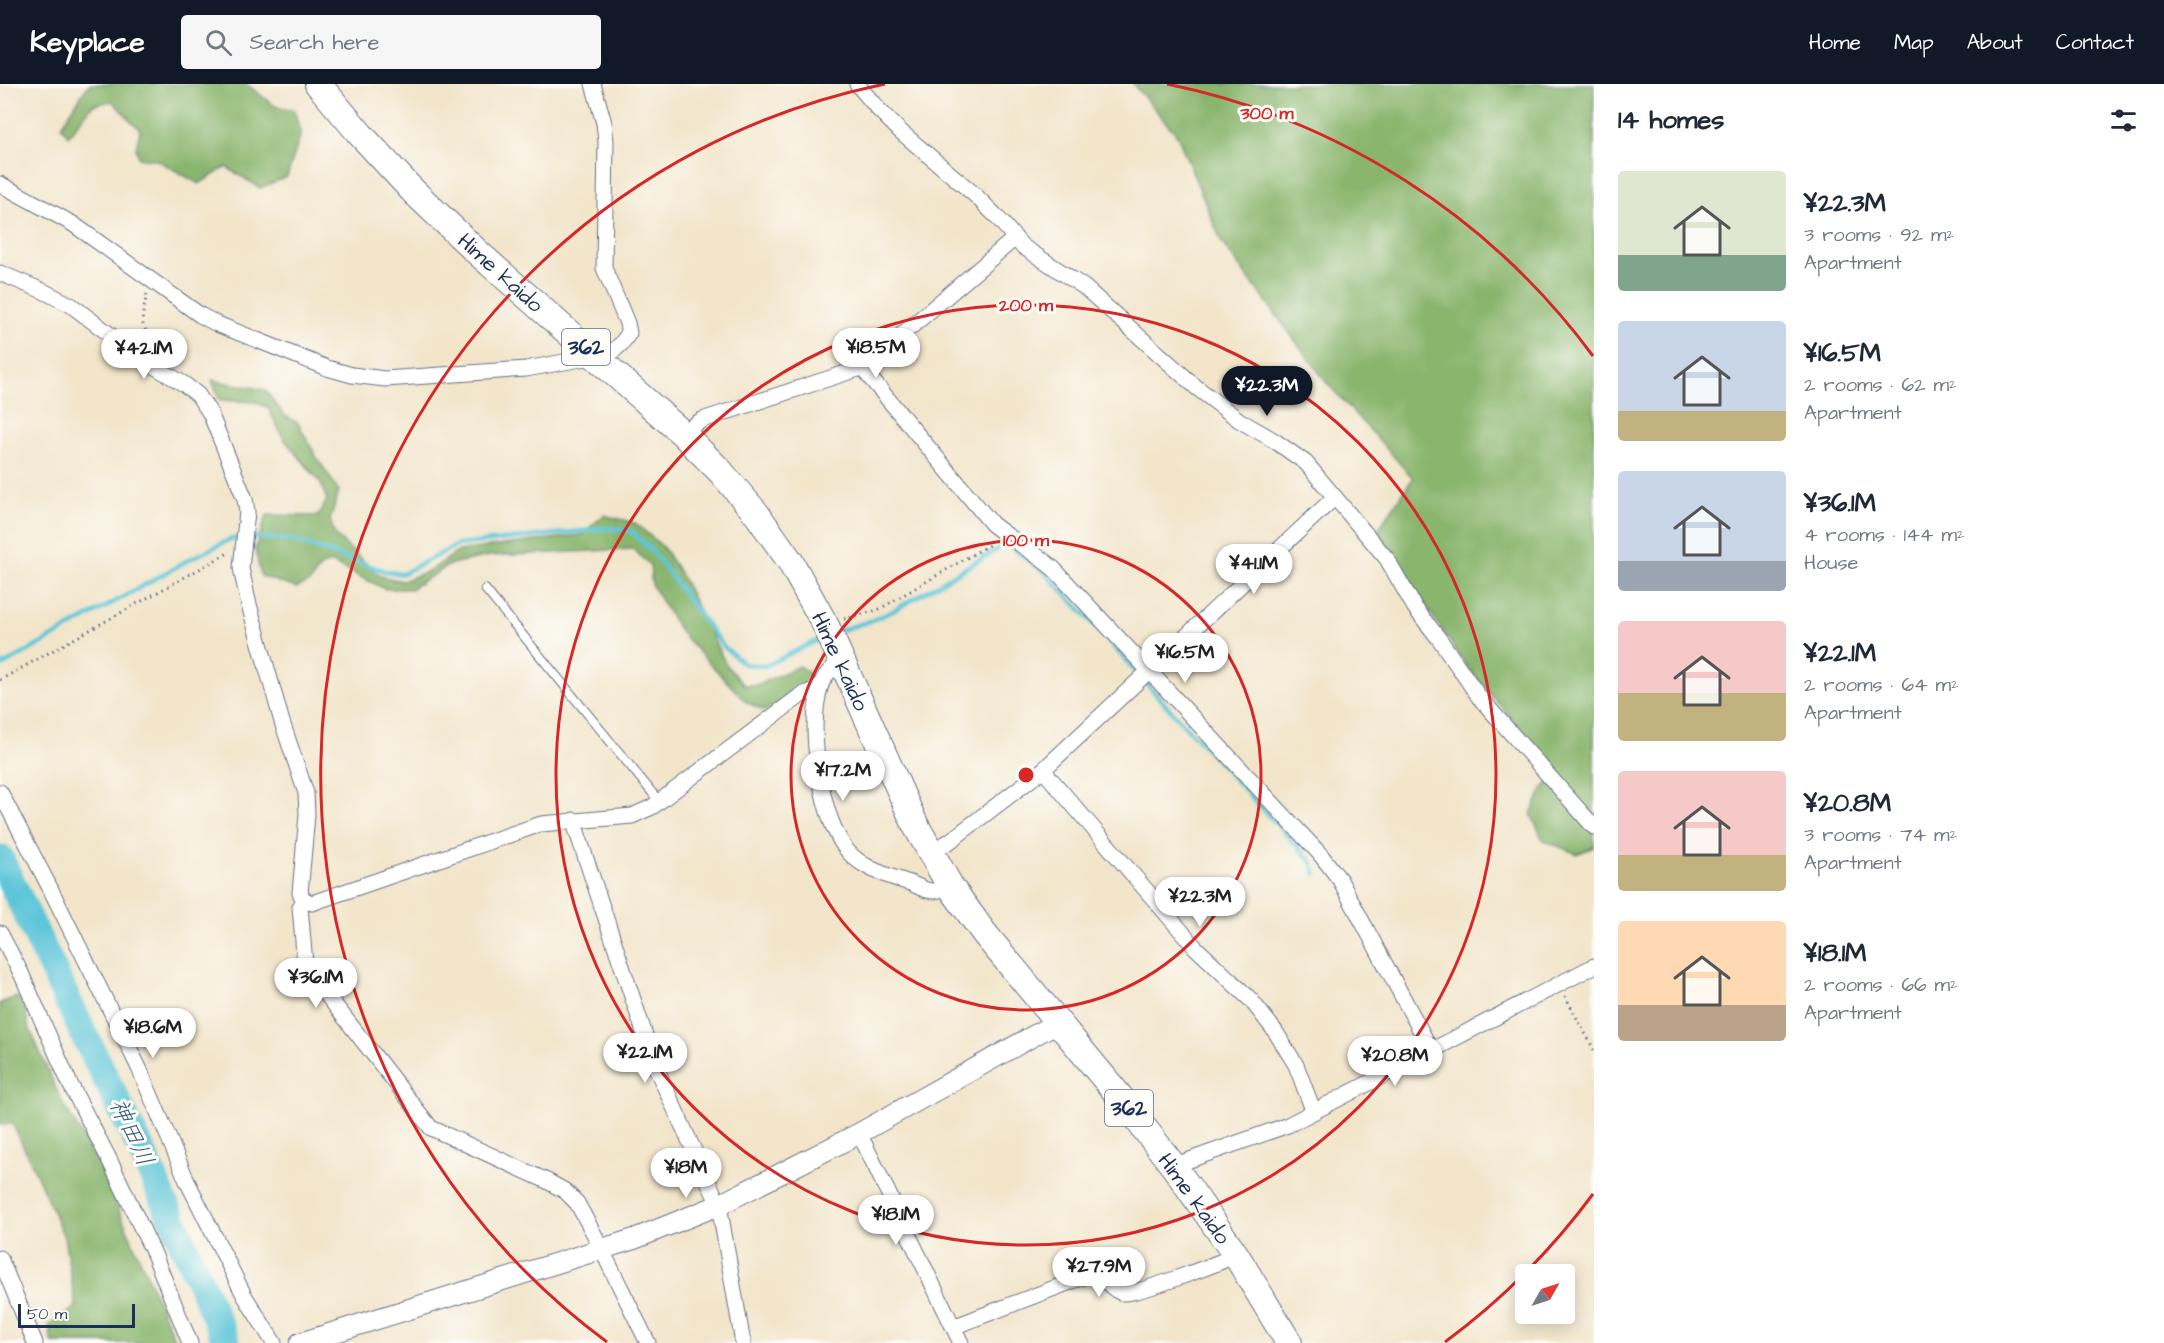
<!DOCTYPE html>
<html lang="en">
<head>
<meta charset="utf-8">
<style>
  :root { --surface:#fff; --page:#f6f6f7; --text:#1f2937; --muted:#747a83; --accent:#111827 }
  body { margin:0; font-family:"Architects Daughter","Klee One",sans-serif; background:var(--page); color:var(--text); height:100vh; display:flex; flex-direction:column; font-size:22px; white-space:nowrap }
  * { box-sizing:border-box; margin:0 }
  p { font-size:20px; color:var(--muted) }
  .icon { flex:none; width:33px; height:33px; fill:none; stroke:currentColor; stroke-width:2; stroke-linecap:round; stroke-linejoin:round }
  .map { position:relative; flex:1; overflow:hidden }
  .panel { display:flex; flex-direction:column; background:var(--surface); width:570px }
  .panel>* { flex:none }
  .needle { width:39px; rotate:51deg }
  .buttons { position:absolute; left:1515px; top:1180px; display:grid; gap:12px }
  .buttons a { display:grid; place-items:center; width:60px; height:60px; border-radius:6px; background:var(--surface); box-shadow:0 3px 15px #0003; font-size:30px }
  .scale { position:absolute; left:18px; bottom:15px; width:117px; box-sizing:border-box; padding-left:6px; border:3px solid #1b2f5e; border-top:0; font-size:16px; line-height:21px; white-space:nowrap; color:#1b2f5e; -webkit-text-stroke:4px #fdfcf7; paint-order:stroke }
  .price { position:absolute; translate:-50% -51px; padding:0 14px; border-radius:21px; background:#fff; color:#222; font-size:20px; line-height:39px; filter:drop-shadow(0 2px 3px #0008) }
  .price::after { content:''; position:absolute; left:50%; top:36px; width:18px; height:14px; margin-left:-9px; background:inherit; clip-path:polygon(0 0,100% 0,50% 100%) }
  .price.current { background:var(--accent); color:#fff }
  ul { padding:0; list-style:none }
  li { display:flex; align-items:center; gap:18px; height:150px; padding:0 24px }
  li span { display:grid; place-items:center; flex:none; width:168px; height:120px; border-radius:6px; color:#555 }
  li>.icon { margin-inline-start:auto }
  span .icon { width:72px; height:72px; fill:#fffc; stroke-width:1 }
  li b { font-size:26px }
  h2 { display:flex; justify-content:space-between; align-items:center; height:72px; padding:0 24px; font-size:26px }
  header { display:flex; align-items:center; gap:36px; box-sizing:border-box; height:84px; padding:0 30px; background:var(--accent); color:#fff }
  header strong { font-size:28px }
  nav { display:flex; gap:33px; margin-inline-start:auto; font-size:21px }
  .search { width:420px; height:54px; background:var(--page); display:flex; align-items:center; gap:15px; box-sizing:border-box; padding:0 21px; border-radius:6px; color:var(--muted); font-size:22px }
  main { display:flex; flex:1; min-height:0 }
  .map>svg:first-child { display:block }
</style>
</head>
<body>
<header>
<strong>Keyplace</strong>
<div class="search"><svg class="icon" aria-label="search" viewBox="0 0 24 24"><circle cx="10" cy="10" r="6"/><path d="M15 15l6 6"/></svg>Search here</div>
<nav><a>Home</a><a>Map</a><a>About</a><a>Contact</a></nav>
</header>
<main>
<div class="map">
<svg width="1594" height="1259" viewBox="0 0 1594 1259">
  <rect width="100%" height="100%" fill="#fdfcf7"/>
  <filter id="ink" filterUnits="userSpaceOnUse"><feTurbulence type="fractalNoise" baseFrequency=".0167" numOctaves="2"/><feDisplacementMap in="SourceGraphic" scale="12" xChannelSelector="R" yChannelSelector="G"/><feConvolveMatrix kernelMatrix="1 2 1 2 8 2 1 2 1" color-interpolation-filters="sRGB"/></filter>
  <filter id="wash" filterUnits="userSpaceOnUse"><feTurbulence type="fractalNoise" baseFrequency=".008" numOctaves="4" result="noise"/><feDisplacementMap in="SourceGraphic" scale="24" xChannelSelector="R" yChannelSelector="G"/><feGaussianBlur stdDeviation="1.35" result="paint"/><feColorMatrix in="noise" values="0 0 0 0 0 0 0 0 0 0 0 0 0 0 0 0 0 1.4 0 .05"/><feComposite in="paint" operator="in"/></filter>
  <g filter="url(#wash)">
    <rect width="100%" height="100%" fill="#f2e5ca"/>
    <!-- forest -->
    <g fill="#89b56d" stroke="#527266" stroke-width="1.5">
      <polygon points="89,0 246,0 275,22 294,26 301,49 287,93 260,104 226,83 199,100 157,76 139,74 136,65 140,46 112,17 93,21 68,52 61,42"/>
      <polygon points="1133,0 1594,0 1594,763 1577,770 1543,756 1531,730 1541,707 1556,689 1536,663 1468,584 1376,449 1413,394 1327,299 1222,159 1177,51"/>
      <polygon points="212,296 265,306 284,331 298,339 316,372 339,407 330,436 335,451 380,492 402,497 429,487 459,467 581,451 604,431 635,439 663,463 681,491 727,582 744,601 757,601 799,582 813,592 808,602 765,627 746,618 681,549 652,502 650,481 633,465 489,472 451,480 410,505 385,505 330,478 320,483 310,498 296,504 261,492 255,465 267,431 318,432 327,416 320,398 284,355 268,324 256,318 219,316"/>
      <polygon points="17,913 26,924 28,941 61,1016 99,1080 176,1259 52,1259 49,1241 76,1223 64,1153 32,1080 12,1039 0,1041 0,919"/>
    </g>
    <g fill="none" stroke-linecap="round" stroke-linejoin="round">
      <!-- stream -->
      <g stroke="#5dc6d9" stroke-width="4.5">
        <polyline points="838,547 870,537 893,527 1006,460 1042,486 1079,524 1173,629 1311,777 1316,790"/>
        <polyline points="0,583 190,475 231,455 257,453 292,456 385,487 402,490 457,461 608,444 631,447 653,468 722,561 744,580 765,582 822,554"/>
      </g>
      <!-- river -->
      <polyline stroke="#5dc6d9" stroke-width="28" points="0,774 85,953 141,1065 227,1259"/>
    </g>
  </g>
  <g filter="url(#ink)">
    <g fill="none" stroke-linecap="round" stroke-linejoin="round">
      <defs>
        <polyline id="service" points="485,505 659,717"/>
        <g id="minor">
          <polyline points="857,0 878,25 900,47 975,111 997,133 1022,162 1084,203 1196,303 1239,336 1275,357 1306,379 1387,475 1415,524 1440,556 1479,613 1594,743"/>
          <polyline points="0,100 73,140 200,231 217,240 327,284 352,291 385,295 526,285 597,272 608,272 621,260 629,249 627,239 604,184 606,57 604,39 593,0"/>
          <polyline points="0,189 43,207 71,221 145,277 184,300 198,311 210,329 245,415 247,428 241,484 248,517 282,638 306,709 307,731 300,809 304,816 300,823 305,880 312,892 431,1044 547,1097 565,1107 577,1119 594,1150 648,1259"/>
          <path d="M864,283L867,290L992,440C1012,456 1034,468 1054,485L1320,770L1340,796L1431,966"/>
          <polyline points="682,349 702,336 864,283 1015,154"/>
          <path d="M842,576C832,584 823,592 820,604C808,646 820,725 843,761C858,784 886,791 910,799C916,801 925,807 932,807C937,807 945,804 950,802"/>
          <polyline points="1043,686 1195,863 1251,916 1275,947 1296,981 1313,1026"/>
          <polyline points="0,708 48,800 139,984 187,1097 244,1211 274,1259"/>
          <polyline points="573,736 656,984 719,1121 743,1259"/>
          <polyline points="929,769 950,757 1043,686 1335,413"/>
          <polyline points="304,816 312,819 541,740 632,732 652,723 800,612 820,603"/>
          <polyline points="0,849 21,889 70,1000 108,1073 154,1170 190,1259"/>
          <polyline points="858,1050 865,1061 961,1259"/>
          <polyline points="1175,1084 1184,1078 1288,1041 1594,882"/>
          <polyline points="0,1174 35,1259"/>
          <path d="M953,1243L1099,1187C1105,1195 1112,1207 1123,1209C1137,1211 1221,1178 1236,1171"/>
        </g>
        <polyline id="tertiary" points="300,1259 634,1155 719,1121 858,1050 1058,938"/>
        <polyline id="trunk" points="318,0 361,51 412,106 477,168 682,349 721,388 756,429 790,477 826,542 915,740 950,802 984,849 1120,1013 1175,1084 1236,1171 1289,1259"/>
      </defs>
      <!-- service casing -->
      <use href="#service" stroke="#666f84" stroke-width="10"/>
      <!-- minor casing -->
      <use href="#minor" stroke="#666f84" stroke-width="17"/>
      <!-- tertiary casing -->
      <use href="#tertiary" stroke="#666f84" stroke-width="22"/>
      <!-- trunk casing -->
      <use href="#trunk" stroke="#666f84" stroke-width="28"/>
      <!-- path -->
      <g stroke="#666f84" stroke-width="3" stroke-dasharray="1.5 4.5" stroke-linecap="butt">
        <path d="M147,210C138,248 142,238 161,268"/>
        <polyline points="844,535 878,526 992,459"/>
        <polyline points="0,596 228,469"/>
        <polyline points="1565,912 1594,966"/>
      </g>
      <!-- service -->
      <use href="#service" stroke="#fff" stroke-width="8"/>
      <!-- minor -->
      <use href="#minor" stroke="#fff" stroke-width="15"/>
      <!-- tertiary -->
      <use href="#tertiary" stroke="#fff" stroke-width="20"/>
      <!-- trunk -->
      <use href="#trunk" stroke="#fff" stroke-width="26"/>
    </g>
  </g>
  <!-- distance rings -->
  <g fill="none" stroke="#d62828" stroke-width="3">
    <circle cx="1026" cy="691" r="235"/>
    <circle cx="1026" cy="691" r="470"/>
    <path d="M1593 1110A705 705 0 0 1 1445 1258M607 1258A705 705 0 0 1 885 0M1167 0A705 705 0 0 1 1593 272"/>
  </g>
  <g text-anchor="middle" stroke-width="6" stroke-linejoin="round" paint-order="stroke">
    <!-- shield labels -->
    <g fill="#fdfcf7" stroke="#5f6c8c" stroke-width="1.5">
      <rect x="562" y="245" width="48" height="36" rx="4.5"/>
      <rect x="1105" y="1006" width="48" height="36" rx="4.5"/>
    </g>
    <g font-size="21" font-weight="bold" fill="#1b2f5e">
      <text x="586" y="270">362</text>
      <text x="1129" y="1031">362</text>
    </g>
    <!-- street labels -->
    <g font-size="22" fill="#1b2f5e" stroke="#fdfcf7">
      <text transform="translate(501 188) rotate(42)" y="8">Hime kaido</text>
      <text transform="translate(841 577) rotate(65)" y="8">Hime kaido</text>
      <text transform="translate(1195 1114) rotate(54)" y="8">Hime kaido</text>
    </g>
    <!-- water labels -->
    <g font-size="24" font-style="italic" fill="#2f5c83" stroke="#fdfcf7">
      <text transform="translate(132 1048) rotate(65)" y="8">神田川</text>
    </g>
  </g>
  <circle cx="1026" cy="691" r="9" fill="#d62828" stroke="#fdfcf7" stroke-width="3"/>
  <g font-size="18" text-anchor="middle" font-weight="bold" fill="#d62828" stroke="#fdfcf7" stroke-width="6" stroke-linejoin="round" paint-order="stroke">
    <text x="1267" y="35">300 m</text>
    <text x="1026" y="227">200 m</text>
    <text x="1026" y="462">100 m</text>
  </g>
</svg>
<div class="buttons">
<a><svg class="needle" viewBox="-14 -14 28 28"><path d="M0-13l5 13h-10z" fill="#e53935"/><path d="M0 13l5-13h-10z" fill="#747a83"/></svg></a>
</div>
<div class="scale">50 m</div>
<b class="price" style="left:876px;top:295px">¥18.5M</b>
<b class="price" style="left:144px;top:296px">¥42.1M</b>
<b class="price current" style="left:1267px;top:333px">¥22.3M</b>
<b class="price" style="left:1254px;top:511px">¥41.1M</b>
<b class="price" style="left:1185px;top:600px">¥16.5M</b>
<b class="price" style="left:843px;top:718px">¥17.2M</b>
<b class="price" style="left:1200px;top:844px">¥22.3M</b>
<b class="price" style="left:316px;top:925px">¥36.1M</b>
<b class="price" style="left:153px;top:975px">¥18.6M</b>
<b class="price" style="left:645px;top:1000px">¥22.1M</b>
<b class="price" style="left:1395px;top:1003px">¥20.8M</b>
<b class="price" style="left:686px;top:1115px">¥18M</b>
<b class="price" style="left:896px;top:1162px">¥18.1M</b>
<b class="price" style="left:1099px;top:1214px">¥27.9M</b>
</div>
<section class="panel">
<h2>14 homes<svg class="icon" aria-label="filters" viewBox="0 0 24 24"><path d="M4 7h16M4 17h16"/><circle cx="9" cy="7" r="2"/><circle cx="15" cy="17" r="2"/></svg></h2>
<ul>
<li><span style="background:linear-gradient(#dfe7d0 70%,#7fa58c 0)"><svg class="icon" aria-label="home" viewBox="0 0 24 24"><path d="M3 11l9-7 9 7M6 9v11h12V9"/></svg></span><div><b>¥22.3M</b><p>3 rooms · 92 m²</p><p>Apartment</p></div></li>
<li><span style="background:linear-gradient(#c9d6e8 75%,#c2b280 0)"><svg class="icon" aria-label="home" viewBox="0 0 24 24"><path d="M3 11l9-7 9 7M6 9v11h12V9"/></svg></span><div><b>¥16.5M</b><p>2 rooms · 62 m²</p><p>Apartment</p></div></li>
<li><span style="background:linear-gradient(#c9d6e8 75%,#9aa5b1 0)"><svg class="icon" aria-label="home" viewBox="0 0 24 24"><path d="M3 11l9-7 9 7M6 9v11h12V9"/></svg></span><div><b>¥36.1M</b><p>4 rooms · 144 m²</p><p>House</p></div></li>
<li><span style="background:linear-gradient(#f6c9c9 60%,#c2b280 0)"><svg class="icon" aria-label="home" viewBox="0 0 24 24"><path d="M3 11l9-7 9 7M6 9v11h12V9"/></svg></span><div><b>¥22.1M</b><p>2 rooms · 64 m²</p><p>Apartment</p></div></li>
<li><span style="background:linear-gradient(#f6c9c9 70%,#c2b280 0)"><svg class="icon" aria-label="home" viewBox="0 0 24 24"><path d="M3 11l9-7 9 7M6 9v11h12V9"/></svg></span><div><b>¥20.8M</b><p>3 rooms · 74 m²</p><p>Apartment</p></div></li>
<li><span style="background:linear-gradient(#ffd9b3 70%,#b9a48a 0)"><svg class="icon" aria-label="home" viewBox="0 0 24 24"><path d="M3 11l9-7 9 7M6 9v11h12V9"/></svg></span><div><b>¥18.1M</b><p>2 rooms · 66 m²</p><p>Apartment</p></div></li>
</ul>
</section>
</main>
</body>
</html>
